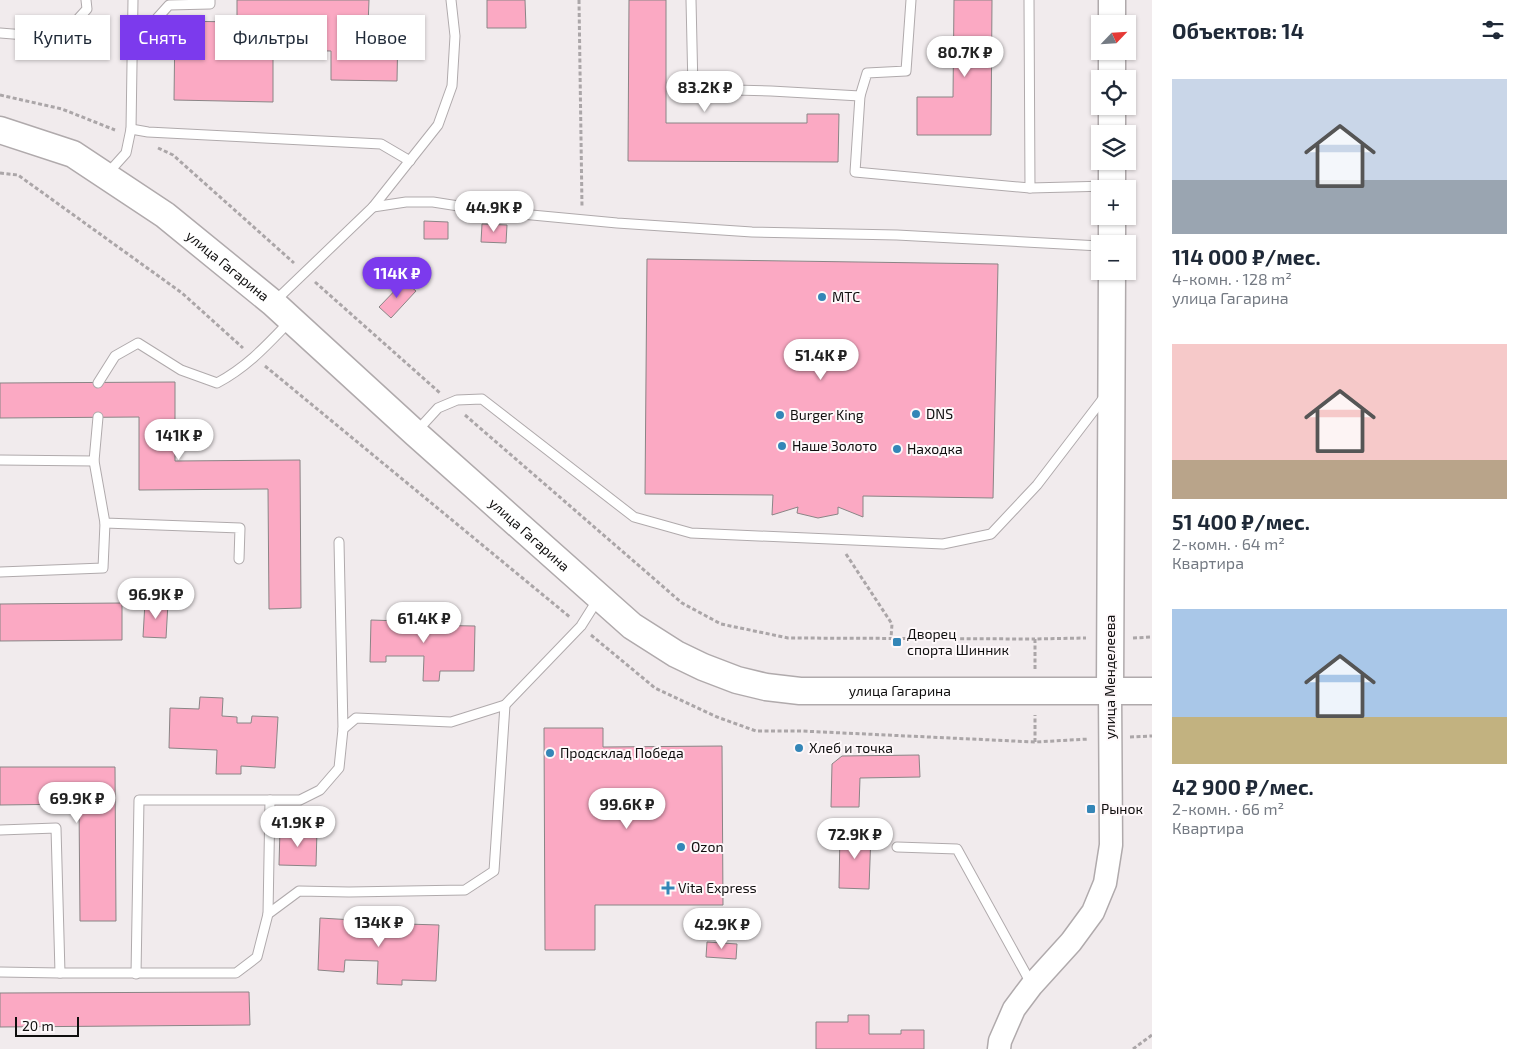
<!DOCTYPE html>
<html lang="ru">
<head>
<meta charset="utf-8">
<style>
  :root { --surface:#fff; --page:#f6f6f7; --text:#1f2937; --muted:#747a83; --accent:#7c3aed }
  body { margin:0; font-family:"Exo 2",sans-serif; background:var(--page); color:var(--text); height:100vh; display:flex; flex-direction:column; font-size:19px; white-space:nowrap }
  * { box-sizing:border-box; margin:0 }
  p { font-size:16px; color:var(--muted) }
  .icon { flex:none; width:28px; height:28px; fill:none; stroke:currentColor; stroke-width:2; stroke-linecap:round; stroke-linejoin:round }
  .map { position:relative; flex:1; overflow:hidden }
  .drawer { display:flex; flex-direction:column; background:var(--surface); width:375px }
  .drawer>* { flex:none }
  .banner { position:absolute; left:15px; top:15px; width:475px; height:45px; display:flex; gap:10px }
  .needle { width:32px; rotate:65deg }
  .buttons { position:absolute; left:1091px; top:15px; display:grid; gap:10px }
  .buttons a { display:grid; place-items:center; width:45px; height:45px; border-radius:0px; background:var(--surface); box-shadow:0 1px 4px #0004; font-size:25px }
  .scale { position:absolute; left:15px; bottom:12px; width:64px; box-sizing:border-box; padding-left:5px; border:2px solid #0f0e0e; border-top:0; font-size:14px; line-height:18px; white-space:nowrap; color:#0f0e0e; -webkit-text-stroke:4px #fef8fa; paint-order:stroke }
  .price { position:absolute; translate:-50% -42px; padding:0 11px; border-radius:18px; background:#fff; color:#222; font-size:16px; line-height:32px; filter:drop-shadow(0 1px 2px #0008) }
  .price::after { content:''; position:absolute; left:50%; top:30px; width:15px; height:11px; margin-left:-8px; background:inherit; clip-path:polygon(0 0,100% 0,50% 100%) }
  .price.on { background:var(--accent); color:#fff }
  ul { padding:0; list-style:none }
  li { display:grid; align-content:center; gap:10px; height:265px; padding:0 20px }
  li span { display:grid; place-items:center; height:155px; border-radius:0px; color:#555 }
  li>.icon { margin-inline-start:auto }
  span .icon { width:90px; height:90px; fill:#fffc; stroke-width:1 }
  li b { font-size:21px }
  h2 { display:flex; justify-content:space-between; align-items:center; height:60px; padding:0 20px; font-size:21px }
  .pill { padding:0 18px; border-radius:0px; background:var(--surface); box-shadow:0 1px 4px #0004; font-size:18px; line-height:45px }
  .pill.on { background:var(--accent); color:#fff }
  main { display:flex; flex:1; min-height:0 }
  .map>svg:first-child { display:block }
</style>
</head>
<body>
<main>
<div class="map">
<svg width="1152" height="1049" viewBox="0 0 1152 1049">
  <rect width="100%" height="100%" fill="#f1ebed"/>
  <!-- building -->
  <g fill="#fba9c3" stroke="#8a8586">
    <polygon points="237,0 369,0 368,26 398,27 397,81 331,80 331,51 273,50 273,102 174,100 175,21 237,22"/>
    <polygon points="487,0 525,0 526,28 487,28"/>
    <polygon points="629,0 666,0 666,123 807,123 807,114 839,114 838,162 628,161"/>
    <polygon points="954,0 992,0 991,135 917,135 917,97 953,97"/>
    <polygon points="424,221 448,222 448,239 424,239"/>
    <polygon points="482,224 507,225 506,243 481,242"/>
    <polygon points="647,259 998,264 993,498 863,496 863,517 838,507 838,514 818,518 797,513 798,507 772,515 773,495 645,494"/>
    <polygon points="404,281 416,291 391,318 379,307"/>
    <polygon points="175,382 175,461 300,460 301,608 269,609 268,489 139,490 139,417 0,418 0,383"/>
    <polygon points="145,602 168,603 166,638 143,637"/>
    <polygon points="122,603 122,640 0,641 0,604"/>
    <polygon points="401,608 421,609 420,625 475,626 474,671 440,671 439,681 423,681 424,656 386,656 386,662 370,662 371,620 401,621"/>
    <polygon points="200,697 223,698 222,716 237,717 237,723 251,723 252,716 278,717 275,768 241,766 241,774 216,774 217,750 169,748 170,708 199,709"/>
    <polygon points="544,728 603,728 603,747 722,746 723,905 595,905 595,950 545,950"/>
    <polygon points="919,755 920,777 860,778 859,807 831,807 832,764 842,756"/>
    <polygon points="0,767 115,767 116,921 80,921 79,804 0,805"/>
    <polygon points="280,829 317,830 316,866 279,865"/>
    <polygon points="840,831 871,832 869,889 839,888"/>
    <polygon points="354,910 379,911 378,935 405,936 406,924 439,925 436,981 402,980 402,985 377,984 378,961 345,960 344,972 318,970 320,918 354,920"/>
    <polygon points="707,942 737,944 736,959 706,957"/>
    <polygon points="249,992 250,1025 0,1027 0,993"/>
    <polygon points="848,1015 869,1015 869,1034 901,1034 901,1030 924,1030 924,1049 816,1049 816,1022 848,1022"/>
  </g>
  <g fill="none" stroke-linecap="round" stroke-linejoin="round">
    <defs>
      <g id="service">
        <polyline points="691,0 693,89 771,91 860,96"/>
        <polyline points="911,0 906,71 867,73 860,96 855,172 1030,188 1109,186"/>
        <polyline points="1029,0 1030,188"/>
        <polyline points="0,33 38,36 68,30 87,9 86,0"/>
        <polyline points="132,46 169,5 210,4 210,0"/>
        <polyline points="131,129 148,132 381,144 410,161"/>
        <polyline points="108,173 126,153 131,129 133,0"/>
        <polyline points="373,207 406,202 433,202 490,211 617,223 752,232 897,235 1100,246"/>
        <polyline points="274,302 373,207 438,125 452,86 455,36 451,0"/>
        <path d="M98,383L115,356L138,343L181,370L217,383C247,367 266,346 289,322"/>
        <polyline points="98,417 94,461 105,523 240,528 239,559"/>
        <polyline points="417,431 438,408 457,400 482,399 634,517 691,533 943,544 991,534 1037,485 1105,396"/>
        <polyline points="0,460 94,461"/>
        <polyline points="339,542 343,729 356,718 451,722 505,705 581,626 598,599"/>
        <polyline points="0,572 103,568 105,523"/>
        <polyline points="0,830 56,828 60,973 236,973 257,957 268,914 299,891 349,892 465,890 494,871 505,705"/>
        <polyline points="897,847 957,849 1032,985"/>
        <polyline points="268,914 270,800 300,800 320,790 339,768 343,729"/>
        <polyline points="0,972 60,973"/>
        <polyline points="136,974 139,800 270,800"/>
      </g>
      <polyline id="tertiary" points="999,1049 1000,1041 1014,1009 1032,985 1071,942 1093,912 1105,883 1111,845 1110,692"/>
      <g id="secondary">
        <polyline points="1112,24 1112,0"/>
        <polyline points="1112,79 1112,51"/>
        <path id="s1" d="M0,130L73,154L165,215L273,303L415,433L632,626L676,654L703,667L737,680L766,687L800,691H1152"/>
        <polyline points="1112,134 1112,106"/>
        <polyline points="1112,189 1112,161"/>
        <polyline points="1112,244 1112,216"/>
        <polyline points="1110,692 1112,271"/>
      </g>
    </defs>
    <!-- service casing -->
    <use href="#service" stroke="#b0aaac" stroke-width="11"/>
    <!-- tertiary casing -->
    <use href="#tertiary" stroke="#b0aaac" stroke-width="25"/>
    <!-- secondary casing -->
    <use href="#secondary" stroke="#b0aaac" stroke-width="29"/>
    <!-- path -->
    <g stroke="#aba6a8" stroke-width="3" stroke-dasharray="4 2.5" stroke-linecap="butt">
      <polyline points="579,0 582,207"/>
      <polyline points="0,95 62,109 115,130"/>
      <polyline points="158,148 173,155 294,263"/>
      <polyline points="0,173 18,175 182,293 243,348"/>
      <polyline points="315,282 440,393"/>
      <polyline points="265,366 571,618"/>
      <polyline points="465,415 682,603 721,624 788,638 1035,639"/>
      <polyline points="846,554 892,624 891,638"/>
      <polyline points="591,635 655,688 717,717 756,731 801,731 1035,742 1089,739"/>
      <polyline points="1133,638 1152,637"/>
      <polyline points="1035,669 1035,639 1086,638"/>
      <polyline points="1130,737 1152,736"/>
      <polyline points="1035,742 1035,715"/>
      <polyline points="1133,1049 1152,1035"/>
    </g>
    <!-- service -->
    <use href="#service" stroke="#fff" stroke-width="9"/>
    <!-- tertiary -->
    <use href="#tertiary" stroke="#fff" stroke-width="22"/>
    <!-- secondary -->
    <use href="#secondary" stroke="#fff" stroke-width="26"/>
  </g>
  <!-- markers -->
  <g fill="#3486b7" stroke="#fef8fa" stroke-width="2">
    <circle cx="822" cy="297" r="5"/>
    <circle cx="916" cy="414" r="5"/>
    <circle cx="780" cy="415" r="5"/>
    <circle cx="782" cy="446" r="5"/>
    <circle cx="897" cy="449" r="5"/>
    <rect x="892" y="637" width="10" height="10" rx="2.5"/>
    <circle cx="799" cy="748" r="5"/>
    <circle cx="550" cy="753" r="5"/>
    <rect x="1086" y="804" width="10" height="10" rx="2.5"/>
    <circle cx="681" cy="847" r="5"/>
    <path d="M665.5 880.5h5v5h5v5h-5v5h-5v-5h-5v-5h5z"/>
  </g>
  <g text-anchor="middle" stroke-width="4" stroke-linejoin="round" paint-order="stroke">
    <!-- street labels -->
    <g font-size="14" fill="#0f0e0e" stroke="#fef8fa">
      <text dy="5" stroke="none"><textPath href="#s1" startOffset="268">улица Гагарина</textPath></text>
      <text dy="5" stroke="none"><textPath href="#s1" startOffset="672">улица Гагарина</textPath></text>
      <text transform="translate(1110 677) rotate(-90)" y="5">улица Менделеева</text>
      <text dy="5" stroke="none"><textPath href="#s1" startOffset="1092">улица Гагарина</textPath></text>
    </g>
    <!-- poi labels -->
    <g font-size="14" fill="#0f0e0e" stroke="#fef8fa" text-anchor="start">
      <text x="832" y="302">МТС</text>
      <text x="926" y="419">DNS</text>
      <text x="790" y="420">Burger King</text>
      <text x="792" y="451">Наше Золото</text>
      <text x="907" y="454">Находка</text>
      <text x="907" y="639">Дворец<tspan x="907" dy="16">спорта Шинник</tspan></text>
      <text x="809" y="753">Хлеб и точка</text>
      <text x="560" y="758">Продсклад Победа</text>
      <text x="1101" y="814">Рынок</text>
      <text x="691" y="852">Ozon</text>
      <text x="678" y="893">Vita Express</text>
    </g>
  </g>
</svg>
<div class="buttons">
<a><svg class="needle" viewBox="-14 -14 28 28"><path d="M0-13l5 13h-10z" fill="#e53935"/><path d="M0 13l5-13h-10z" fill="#747a83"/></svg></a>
<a><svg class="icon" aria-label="locate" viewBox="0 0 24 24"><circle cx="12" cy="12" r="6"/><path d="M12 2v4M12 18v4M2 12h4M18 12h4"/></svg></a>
<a><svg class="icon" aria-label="layers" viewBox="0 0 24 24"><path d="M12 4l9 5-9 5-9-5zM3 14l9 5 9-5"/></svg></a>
<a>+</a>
<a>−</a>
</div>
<div class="scale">20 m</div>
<b class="price" style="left:965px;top:78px">80.7K ₽</b>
<b class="price" style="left:705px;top:113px">83.2K ₽</b>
<b class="price" style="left:494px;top:233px">44.9K ₽</b>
<b class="price on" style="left:397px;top:299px">114K ₽</b>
<b class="price" style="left:821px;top:381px">51.4K ₽</b>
<b class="price" style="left:179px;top:461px">141K ₽</b>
<b class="price" style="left:156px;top:620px">96.9K ₽</b>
<b class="price" style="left:424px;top:644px">61.4K ₽</b>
<b class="price" style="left:77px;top:824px">69.9K ₽</b>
<b class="price" style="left:627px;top:830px">99.6K ₽</b>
<b class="price" style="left:298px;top:848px">41.9K ₽</b>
<b class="price" style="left:855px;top:860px">72.9K ₽</b>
<b class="price" style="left:379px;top:948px">134K ₽</b>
<b class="price" style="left:722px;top:950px">42.9K ₽</b>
<div class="banner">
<a class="pill">Купить</a>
<a class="pill on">Снять</a>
<a class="pill">Фильтры</a>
<a class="pill">Новое</a>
</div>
</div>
<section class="drawer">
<h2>Объектов: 14<svg class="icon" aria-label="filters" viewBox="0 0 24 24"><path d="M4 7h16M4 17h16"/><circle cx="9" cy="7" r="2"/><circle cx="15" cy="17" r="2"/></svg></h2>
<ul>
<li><span style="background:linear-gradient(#c9d6e8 65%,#9aa5b1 0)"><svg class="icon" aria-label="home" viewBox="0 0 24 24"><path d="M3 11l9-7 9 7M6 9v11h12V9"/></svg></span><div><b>114 000 ₽/мес.</b><p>4-комн. · 128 m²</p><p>улица Гагарина</p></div></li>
<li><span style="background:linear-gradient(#f6c9c9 75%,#b9a48a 0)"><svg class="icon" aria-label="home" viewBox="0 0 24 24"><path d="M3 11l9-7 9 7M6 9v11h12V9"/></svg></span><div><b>51 400 ₽/мес.</b><p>2-комн. · 64 m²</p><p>Квартира</p></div></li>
<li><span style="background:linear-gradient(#a9c7e8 70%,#c2b280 0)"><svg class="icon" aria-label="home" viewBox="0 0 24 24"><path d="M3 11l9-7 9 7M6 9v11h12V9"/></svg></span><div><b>42 900 ₽/мес.</b><p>2-комн. · 66 m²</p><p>Квартира</p></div></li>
</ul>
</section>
</main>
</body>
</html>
